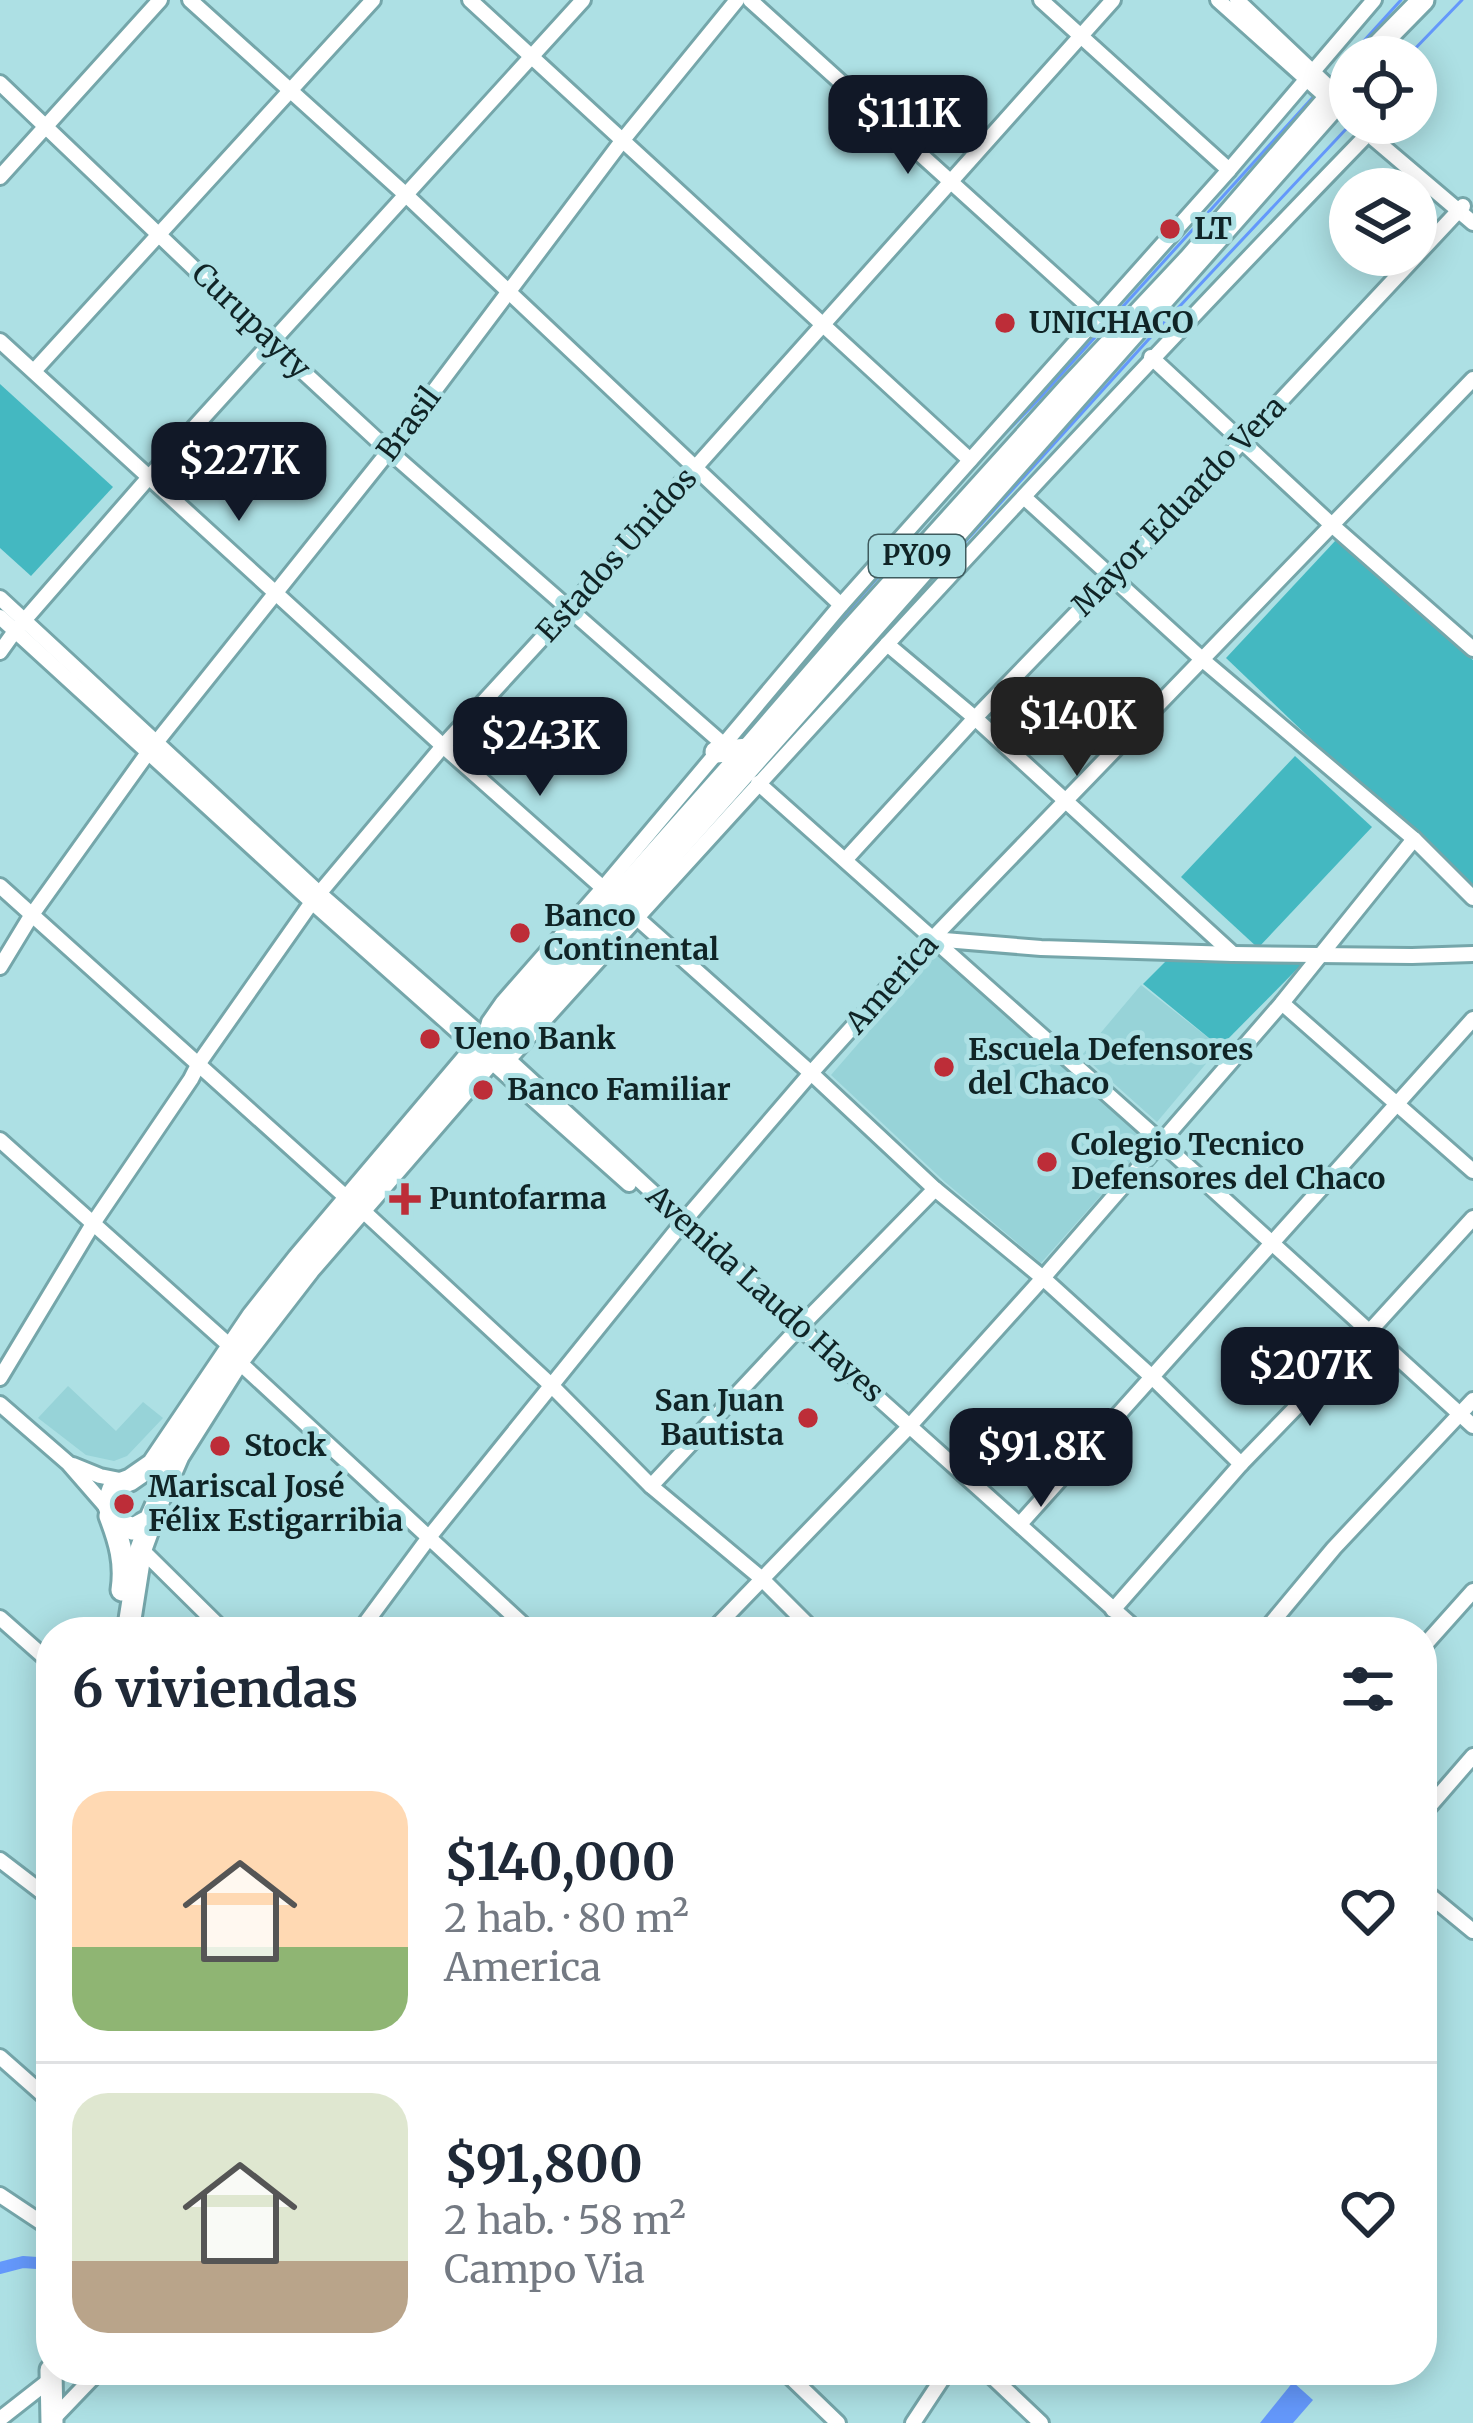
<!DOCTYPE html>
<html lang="es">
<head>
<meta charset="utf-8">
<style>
  :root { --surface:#fff; --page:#f2f2f3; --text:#1f2937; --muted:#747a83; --line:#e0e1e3; --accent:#111827 }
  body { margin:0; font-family:Merriweather,serif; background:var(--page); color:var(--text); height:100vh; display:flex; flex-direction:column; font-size:45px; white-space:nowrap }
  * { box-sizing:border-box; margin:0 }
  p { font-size:39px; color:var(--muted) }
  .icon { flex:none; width:66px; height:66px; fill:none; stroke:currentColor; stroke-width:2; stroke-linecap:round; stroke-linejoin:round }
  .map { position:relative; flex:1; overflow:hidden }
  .drawer { position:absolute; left:36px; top:1617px; width:1401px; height:768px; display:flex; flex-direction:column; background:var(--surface); border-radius:48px; box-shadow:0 6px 30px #0003 }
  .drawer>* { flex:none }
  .fabs { position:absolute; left:1329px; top:36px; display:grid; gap:24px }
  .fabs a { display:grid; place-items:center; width:108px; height:108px; border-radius:50%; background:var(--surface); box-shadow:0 6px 30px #0003; font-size:60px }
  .price { position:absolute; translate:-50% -102px; padding:0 27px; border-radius:24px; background:var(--accent); color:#fff; font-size:39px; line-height:78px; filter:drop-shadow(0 3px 6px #0008) }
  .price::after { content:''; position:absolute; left:50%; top:72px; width:36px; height:27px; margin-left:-18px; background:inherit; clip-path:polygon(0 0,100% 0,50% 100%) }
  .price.active { background:#222; color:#fff }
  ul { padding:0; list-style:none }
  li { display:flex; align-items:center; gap:36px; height:300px; padding:0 36px }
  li+li { border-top:3px solid var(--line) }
  li span { display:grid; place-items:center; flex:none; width:336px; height:240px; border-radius:36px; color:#555 }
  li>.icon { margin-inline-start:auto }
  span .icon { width:144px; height:144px; fill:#fffc; stroke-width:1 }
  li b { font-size:51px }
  h2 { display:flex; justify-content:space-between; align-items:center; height:144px; padding:0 36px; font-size:51px }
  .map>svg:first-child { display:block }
</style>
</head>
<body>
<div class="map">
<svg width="1473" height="2423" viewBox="0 0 1473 2423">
  <rect width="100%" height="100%" fill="#ade0e4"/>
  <!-- built -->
  <g fill="#97d3d8">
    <polygon points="936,954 1148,1142 1041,1263 945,1182 831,1075"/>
    <polygon points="1141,985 1220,1047 1157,1122 1082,1055"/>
    <polygon points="68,1386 116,1431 143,1402 163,1418 127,1456 114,1461 86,1455 38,1418"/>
  </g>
  <!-- green -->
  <g fill="#44b8c1">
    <polygon points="0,384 113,487 31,576 0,548"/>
    <polygon points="1336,540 1473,660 1473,894 1226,658"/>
    <polygon points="1295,756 1372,827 1258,948 1181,877"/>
    <polygon points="1168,959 1305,961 1220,1047 1143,984"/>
  </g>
  <!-- water -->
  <polygon fill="#6498fb" points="1293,2382 1313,2400 1293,2423 1260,2423"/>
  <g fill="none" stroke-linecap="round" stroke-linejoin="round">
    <!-- stream -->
    <g stroke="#6498fb" stroke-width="3">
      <polyline points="1407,57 1462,0"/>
      <polyline points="1331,77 1401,0"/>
      <polyline points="829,692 1148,340 1348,127"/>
      <polyline points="766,705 990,449 1038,400 1314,96"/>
    </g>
    <!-- canal -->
    <polyline stroke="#6498fb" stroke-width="12" points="0,2268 23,2262 51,2264"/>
    <defs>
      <g id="minor">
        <polyline points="190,0 405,194 841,605"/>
        <polyline points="470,0 970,460"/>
        <polyline points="750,0 1099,316"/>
        <polyline points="1041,0 1229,170"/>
        <polyline points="1218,0 1350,118"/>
        <polyline points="1237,0 1333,91"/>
        <polyline points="0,83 271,342 389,451 723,744"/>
        <polyline points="1359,126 1473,223"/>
        <polyline points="0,177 160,0"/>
        <polyline points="0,341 443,746 603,888"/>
        <polyline points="1151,357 1333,526 1473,649"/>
        <polyline points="34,371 373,0"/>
        <polyline points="1025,498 1204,661 1414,839 1473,898"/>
        <polyline points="0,598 319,893 485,1038 799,1327 1139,1632"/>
        <polyline points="0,617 312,902 629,1184"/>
        <polyline points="887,644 975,718 1233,954"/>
        <polyline points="0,652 15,631 150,476 583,0"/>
        <polyline points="758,783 1160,1141 1473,1426"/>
        <polyline points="846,859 975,718 1243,441 1463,206"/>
        <polyline points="0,886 348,1199"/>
        <polyline points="636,917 811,1073 935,1189 1043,1278 1152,1377 1241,1464"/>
        <polyline points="932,939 1041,948 1233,954 1412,956 1473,954"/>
        <polyline points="0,967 31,916 147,754 389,451 622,141 737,0"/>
        <polyline points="1282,1003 1473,1171"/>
        <polyline points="486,1033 489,1022 503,1002 603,888 841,605 1229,170 1374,0"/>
        <path d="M507,1061C789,750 1071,440 1363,139L1365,132L1362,123"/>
        <polyline points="0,1140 230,1346"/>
        <polyline points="361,1209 552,1386 651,1486 761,1578 815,1632"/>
        <polyline points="238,1361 531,1632"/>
        <polyline points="0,1378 94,1222 191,1079 199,1063 312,902 443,746 568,610 1113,0"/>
        <polyline points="0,1404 68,1463 108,1509"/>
        <polyline points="73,1465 100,1476 125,1481"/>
        <polyline points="651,1486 795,1332 935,1189"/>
        <polyline points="1020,1524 1473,1019"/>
        <polyline points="141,1549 225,1632"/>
        <polyline points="1113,1610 1241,1464 1369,1332 1473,1218"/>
        <polyline points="0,1618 51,1663"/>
        <polyline points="359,1632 430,1536 684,1221 811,1073 932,939 1473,379"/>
        <polyline points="711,1632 906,1430 1043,1278 1282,1003 1414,839"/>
        <polyline points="1264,1632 1334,1548 1473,1400"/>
        <polyline points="1422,1648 1473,1591"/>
        <polyline points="1422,1815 1473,1756"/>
        <polyline points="0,1860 51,1899"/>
        <polyline points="1422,1889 1473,1931"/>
        <polyline points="0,2057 51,2102"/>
        <polyline points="0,2195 51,2229"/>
        <polyline points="783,2370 838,2423"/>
        <polyline points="985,2370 1041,2423"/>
        <polyline points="0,2419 51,2379"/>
        <polyline points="52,2420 100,2370"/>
        <polyline points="913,2423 948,2370"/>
      </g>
      <g id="highway">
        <polyline points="1367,57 1423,0"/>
        <polyline points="1350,74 1189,260 1069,388 849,632 748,749 509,1018 485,1038 298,1259 253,1316 153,1464 130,1480 119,1484 113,1489 108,1503 114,1521 133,1529 150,1520 178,1456 238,1361 309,1269 490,1060 1350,88"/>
        <polyline points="716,752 748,749"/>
        <path d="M110,1516C120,1542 126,1563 122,1590"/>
        <polyline points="128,1632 141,1549 153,1516"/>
        <polyline points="51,2370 52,2423"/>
      </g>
    </defs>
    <!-- minor casing -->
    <use href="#minor" stroke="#75a6aa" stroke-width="20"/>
    <!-- highway casing -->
    <use href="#highway" stroke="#75a6aa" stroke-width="27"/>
    <!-- minor -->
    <use href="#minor" stroke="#fff" stroke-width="14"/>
    <!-- highway -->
    <use href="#highway" stroke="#fff" stroke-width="21"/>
  </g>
  <!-- markers -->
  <g fill="#bd2d38" stroke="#ade0e4" stroke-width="4.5">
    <circle cx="1170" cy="229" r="12"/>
    <circle cx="1005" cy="323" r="12"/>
    <circle cx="520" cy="933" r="12"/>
    <circle cx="430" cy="1039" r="12"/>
    <circle cx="944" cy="1067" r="12"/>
    <circle cx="483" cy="1090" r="12"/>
    <circle cx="1047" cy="1162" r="12"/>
    <path d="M399 1181h12v12h12v12h-12v12h-12v-12h-12v-12h12z"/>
    <circle cx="808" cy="1418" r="12"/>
    <circle cx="220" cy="1446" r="12"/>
    <circle cx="124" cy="1504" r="12"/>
  </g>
  <g text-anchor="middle" stroke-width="10" stroke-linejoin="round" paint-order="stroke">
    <!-- shield labels -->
    <rect fill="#ade0e4" stroke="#3f5c5f" stroke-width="3" x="869" y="535" width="96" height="42" rx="9"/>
    <g font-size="27" font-weight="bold" fill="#102426">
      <text x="917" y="565">PY09</text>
    </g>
    <!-- poi labels -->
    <g font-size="30" font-weight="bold" fill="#102426" stroke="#ade0e4" text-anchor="start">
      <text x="1194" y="239">LT</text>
      <text x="1029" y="333">UNICHACO</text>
      <text x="544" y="926">Banco<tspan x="544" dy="34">Continental</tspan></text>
      <text x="454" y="1049">Ueno Bank</text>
      <text x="968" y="1060">Escuela Defensores<tspan x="968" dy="34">del Chaco</tspan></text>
      <text x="507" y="1100">Banco Familiar</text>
      <text x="1071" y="1155">Colegio Tecnico<tspan x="1071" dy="34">Defensores del Chaco</tspan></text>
      <text x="429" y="1209">Puntofarma</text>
      <text x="784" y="1411" text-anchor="end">San Juan<tspan x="784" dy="34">Bautista</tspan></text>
      <text x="244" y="1456">Stock</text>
      <text x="148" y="1497">Mariscal José<tspan x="148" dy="34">Félix Estigarribia</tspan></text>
    </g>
    <!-- street labels -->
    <g font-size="30" fill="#102426" stroke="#ade0e4">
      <text transform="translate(251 321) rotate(44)" y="10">Curupayty</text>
      <text transform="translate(409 424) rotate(-53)" y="10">Brasil</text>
      <text transform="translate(1179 506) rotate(-46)" y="10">Mayor Eduardo Vera</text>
      <text transform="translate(617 555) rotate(-48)" y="10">Estados Unidos</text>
      <text transform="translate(892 984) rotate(-48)" y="10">America</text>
      <text transform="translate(765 1294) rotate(42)" y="10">Avenida Laudo Hayes</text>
    </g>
  </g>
</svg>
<div class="fabs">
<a><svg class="icon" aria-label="locate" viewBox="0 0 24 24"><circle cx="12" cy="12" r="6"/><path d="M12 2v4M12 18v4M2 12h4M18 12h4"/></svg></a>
<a><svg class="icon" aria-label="layers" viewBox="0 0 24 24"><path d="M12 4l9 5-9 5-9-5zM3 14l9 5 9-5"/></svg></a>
</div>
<b class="price" style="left:908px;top:177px">$111K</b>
<b class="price" style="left:239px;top:524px">$227K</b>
<b class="price active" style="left:1077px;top:779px">$140K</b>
<b class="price" style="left:540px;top:799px">$243K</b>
<b class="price" style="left:1310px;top:1429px">$207K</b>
<b class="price" style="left:1041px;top:1510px">$91.8K</b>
<section class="drawer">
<h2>6 viviendas<svg class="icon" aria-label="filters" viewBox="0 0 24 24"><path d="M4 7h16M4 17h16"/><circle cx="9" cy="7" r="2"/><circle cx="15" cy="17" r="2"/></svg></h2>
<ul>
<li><span style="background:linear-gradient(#ffd9b3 65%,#8fb573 0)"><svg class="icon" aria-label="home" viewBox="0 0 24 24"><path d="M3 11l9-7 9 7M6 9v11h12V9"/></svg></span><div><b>$140,000</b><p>2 hab. · 80 m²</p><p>America</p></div><svg class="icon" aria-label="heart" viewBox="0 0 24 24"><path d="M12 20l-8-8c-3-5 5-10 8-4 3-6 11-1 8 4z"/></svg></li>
<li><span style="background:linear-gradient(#dfe7d0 70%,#b9a48a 0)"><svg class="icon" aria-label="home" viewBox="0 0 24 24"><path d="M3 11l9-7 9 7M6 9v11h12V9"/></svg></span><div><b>$91,800</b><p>2 hab. · 58 m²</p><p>Campo Via</p></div><svg class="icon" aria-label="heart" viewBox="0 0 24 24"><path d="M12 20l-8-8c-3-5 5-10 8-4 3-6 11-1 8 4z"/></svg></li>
</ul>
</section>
</div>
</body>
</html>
